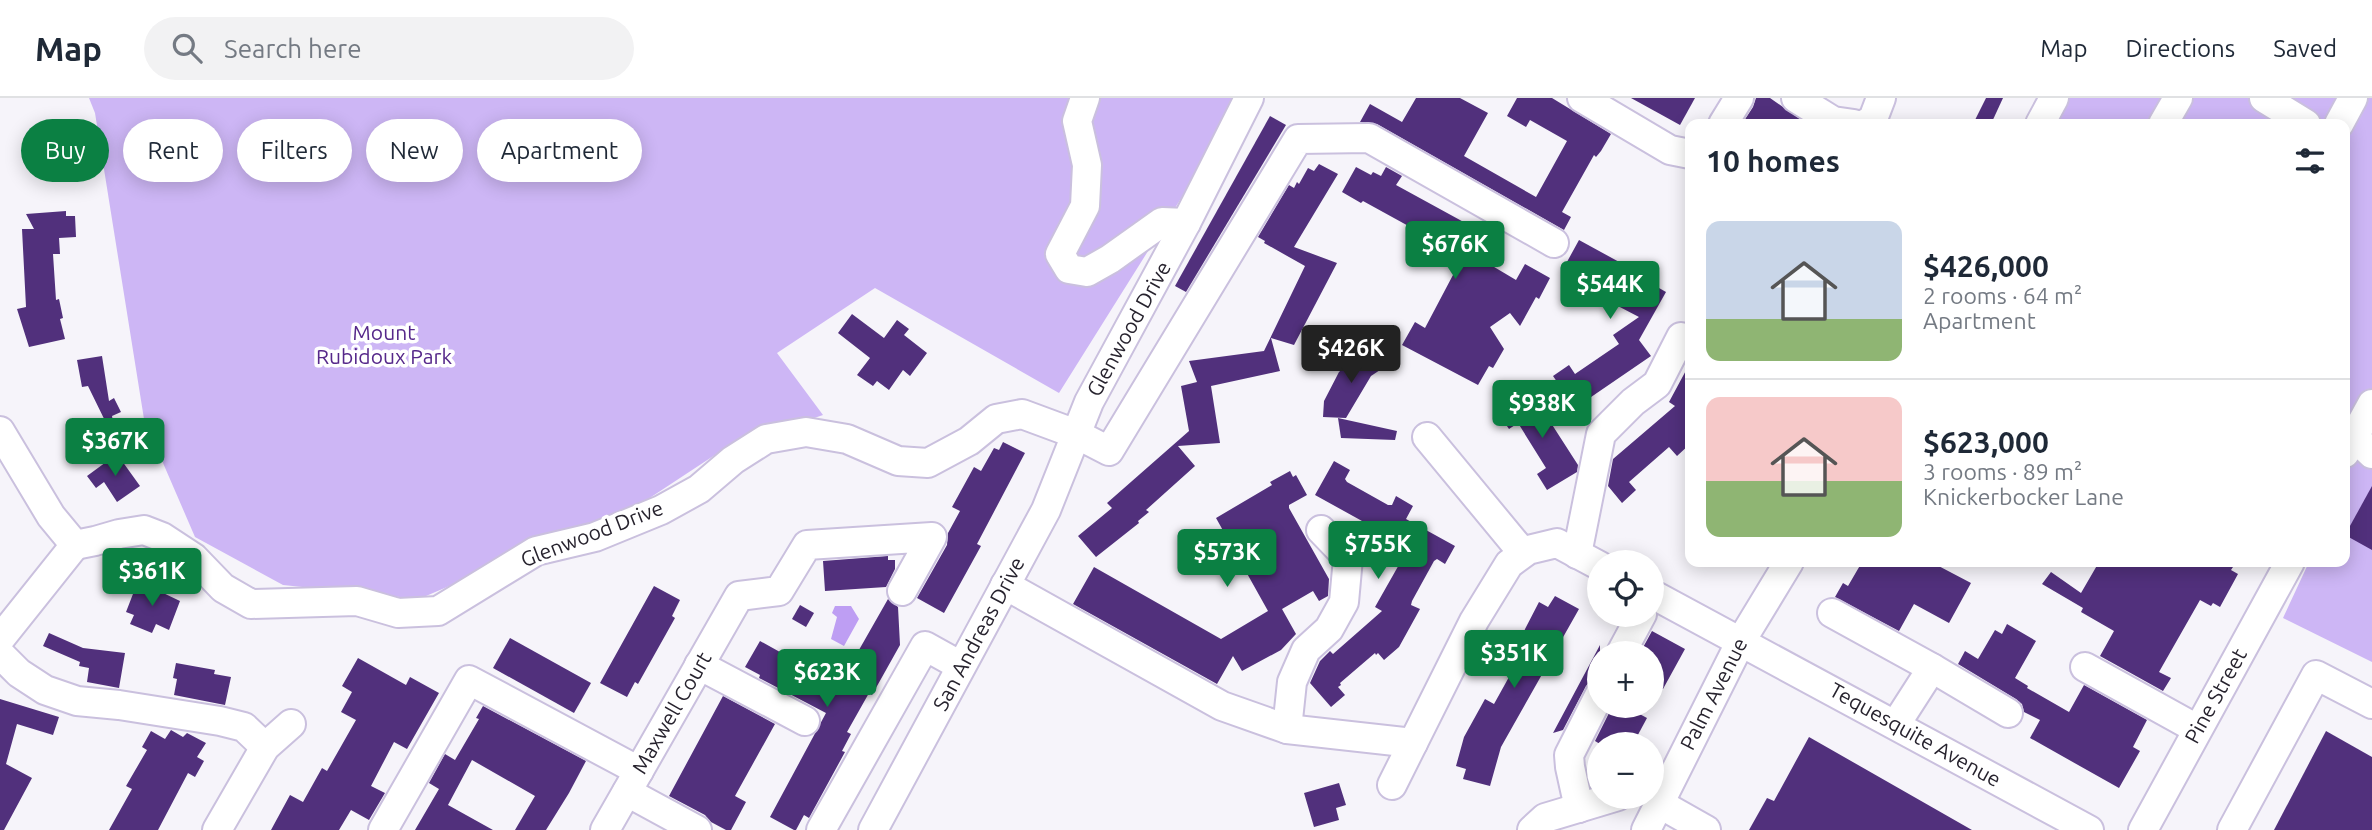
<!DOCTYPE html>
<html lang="en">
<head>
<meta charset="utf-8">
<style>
  :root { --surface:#fff; --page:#f2f2f3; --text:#1f2937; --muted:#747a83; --line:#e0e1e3; --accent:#0b8043 }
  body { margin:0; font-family:Ubuntu,sans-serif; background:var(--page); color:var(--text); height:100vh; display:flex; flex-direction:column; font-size:26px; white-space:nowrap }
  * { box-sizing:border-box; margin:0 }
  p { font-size:23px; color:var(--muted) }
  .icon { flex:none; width:38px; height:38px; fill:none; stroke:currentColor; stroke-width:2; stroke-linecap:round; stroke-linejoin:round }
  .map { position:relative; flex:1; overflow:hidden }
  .drawer { position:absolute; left:1685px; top:21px; width:665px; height:448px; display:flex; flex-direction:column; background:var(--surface); border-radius:14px; box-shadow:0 4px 18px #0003 }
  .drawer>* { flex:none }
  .banner { position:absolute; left:21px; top:21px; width:665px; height:63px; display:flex; gap:14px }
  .tools { position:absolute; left:1587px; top:452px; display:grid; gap:14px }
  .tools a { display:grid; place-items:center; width:77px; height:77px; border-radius:50%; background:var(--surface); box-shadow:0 4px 18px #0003; font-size:35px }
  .price { position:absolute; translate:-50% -60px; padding:0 16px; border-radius:7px; background:var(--accent); color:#fff; font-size:23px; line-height:46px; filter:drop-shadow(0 2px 4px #0008) }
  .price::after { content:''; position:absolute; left:50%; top:42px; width:21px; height:16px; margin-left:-10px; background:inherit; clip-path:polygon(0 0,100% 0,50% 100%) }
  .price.on { background:#222; color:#fff }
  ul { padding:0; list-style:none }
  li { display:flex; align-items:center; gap:21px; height:175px; padding:0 21px }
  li+li { border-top:2px solid var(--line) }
  li span { display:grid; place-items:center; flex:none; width:196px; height:140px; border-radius:14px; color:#555 }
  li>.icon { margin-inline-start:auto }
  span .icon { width:84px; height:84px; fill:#fffc; stroke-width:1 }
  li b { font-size:30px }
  h2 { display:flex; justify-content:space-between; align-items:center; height:84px; padding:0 21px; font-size:30px }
  .pill { padding:0 24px; border-radius:32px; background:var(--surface); box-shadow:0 4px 18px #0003; font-size:24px; line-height:63px }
  .pill.on { background:var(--accent); color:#fff }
  header { display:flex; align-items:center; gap:42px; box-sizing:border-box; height:98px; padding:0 35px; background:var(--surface); border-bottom:2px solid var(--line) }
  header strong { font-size:33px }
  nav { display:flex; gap:38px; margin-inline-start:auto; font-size:24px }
  .search { width:490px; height:63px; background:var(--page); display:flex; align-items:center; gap:18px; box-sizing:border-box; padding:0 24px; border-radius:38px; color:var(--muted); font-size:26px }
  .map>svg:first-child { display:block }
</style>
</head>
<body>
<header>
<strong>Map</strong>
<div class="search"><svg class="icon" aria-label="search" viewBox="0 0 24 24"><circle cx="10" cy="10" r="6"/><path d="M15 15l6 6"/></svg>Search here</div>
<nav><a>Map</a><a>Directions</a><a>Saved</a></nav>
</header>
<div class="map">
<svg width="2372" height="732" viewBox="0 0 2372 732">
  <rect width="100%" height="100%" fill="#f6f4fa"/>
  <!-- green -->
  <g fill="#cdb6f5">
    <polygon points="89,0 1244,0 1059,295 875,190 777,255 823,317 724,351 639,407 419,501 283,487 195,439 144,321 95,15"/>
    <polygon points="2062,0 2372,0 2372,564 2283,520 2309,464 2345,464 2345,394 2350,384 2345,381 2345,26 2048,26"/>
  </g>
  <!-- water -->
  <polygon fill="#be9ef3" points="835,508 851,508 859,521 844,548 831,541 837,519 832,515"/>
  <!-- building -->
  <g fill="#51307c">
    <polygon points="1416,0 1460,0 1488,15 1464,58 1536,99 1567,43 1530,22 1526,29 1507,18 1517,0 1552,0 1611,36 1601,53 1596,59 1594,57 1562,114 1571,119 1564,132 1377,26 1360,24 1370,6 1402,24"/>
    <polygon points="1631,0 1695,0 1680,27"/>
    <polygon points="1756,0 1770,0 1807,26 1742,26 1753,9"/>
    <polygon points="1986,0 2003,0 1991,26 1973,26"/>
    <polygon points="1270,18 1286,27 1186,194 1175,188"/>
    <polygon points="1319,66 1338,76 1294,149 1337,165 1294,247 1271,240 1280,273 1211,288 1220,345 1178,348 1195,368 1146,412 1149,414 1138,423 1139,425 1096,459 1078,438 1112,410 1107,405 1189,333 1181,288 1197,284 1189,263 1264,253 1305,168 1264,145 1265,143 1258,139 1289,87 1294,90 1297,84 1299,86 1308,70 1314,73"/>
    <polygon points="1356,69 1371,77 1373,74 1381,78 1386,69 1402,78 1396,87 1491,139 1479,160 1516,182 1525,166 1550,180 1539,201 1536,199 1520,228 1510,215 1490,229 1504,251 1493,270 1489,268 1478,287 1402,247 1415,224 1425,230 1463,158 1363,103 1361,105 1342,94"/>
    <polygon points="66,113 66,118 75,118 76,139 59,140 60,156 53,156 56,202 59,201 63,220 60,221 65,241 29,249 17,211 26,209 22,131 34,131 26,116"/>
    <polygon points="1579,142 1632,171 1631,174 1666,194 1639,242 1651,258 1575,310 1553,278 1569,267 1575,276 1619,246 1613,237 1639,219 1616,207 1618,204 1562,173"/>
    <polygon points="852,216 884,240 897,222 909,231 904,237 927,255 910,278 903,272 889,292 877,283 873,288 857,277 870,260 838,235"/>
    <polygon points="1380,253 1383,270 1371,278 1346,320 1323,319 1324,303 1339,274 1350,264"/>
    <polygon points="102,258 109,303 114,300 121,314 112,318 115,334 111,335 88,288 82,289 77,262"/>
    <polygon points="1690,265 1690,346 1677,358 1669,349 1629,384 1636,392 1622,405 1608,388 1613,361 1675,308 1669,304"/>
    <polygon points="1531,294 1578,367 1577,374 1547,392 1537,376 1546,370 1518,325 1509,331 1498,315"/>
    <polygon points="1338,320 1397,333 1395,342 1341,340"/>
    <polygon points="1003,344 1025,355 977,446 981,448 944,515 917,500 947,447 948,435 960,413 952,409 974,369 981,373 994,350 999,352"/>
    <polygon points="117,356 140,388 117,404 104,384 96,390 87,378"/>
    <polygon points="1334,363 1350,372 1345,381 1347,384 1388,407 1392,407 1396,398 1413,408 1406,421 1455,448 1445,466 1437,461 1434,463 1412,503 1411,507 1420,511 1399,549 1384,562 1378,555 1376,557 1375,555 1340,585 1341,587 1338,589 1345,597 1331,609 1310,585 1320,563 1330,553 1333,556 1382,513 1375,509 1409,449 1315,397"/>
    <polygon points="1290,373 1293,379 1296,377 1307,397 1289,407 1289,410 1329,481 1328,498 1319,503 1313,493 1282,511 1296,536 1281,552 1242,573 1233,558 1217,586 1073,506 1094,469 1221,541 1268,513 1216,420 1272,387 1270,384"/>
    <polygon points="2372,388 2372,452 2345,437"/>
    <polygon points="131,451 141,458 126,479 113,470 125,452"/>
    <polygon points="888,458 888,462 895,462 895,471 886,489 825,493 823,463"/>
    <polygon points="1862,464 1931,464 1971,485 1949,525 1914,506 1899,533 1835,499 1843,485 1848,488"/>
    <polygon points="2099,464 2224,464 2233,469 2231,472 2238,476 2220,509 2213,505 2211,508 2200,502 2159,574 2171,580 2163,593 2100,558 2114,533 2081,514 2083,510 2042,486 2051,474 2081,495"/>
    <polygon points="138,483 180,503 169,532 156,526 152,535 130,526 134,517 126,514"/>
    <polygon points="654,488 680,502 672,518 675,520 638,586 635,584 627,599 600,585"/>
    <polygon points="1555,498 1579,511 1501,649 1490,688 1463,681 1466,671 1456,668 1464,639 1485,601 1494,606 1509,579 1497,572 1504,559 1509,562 1539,504 1548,509"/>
    <polygon points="888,501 898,509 900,547 872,597 869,595 847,634 851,636 842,653 845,654 809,720 804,717 796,732 794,732 770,719 826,615 759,580 760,577 745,569 760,543 839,587"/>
    <polygon points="800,507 814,515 806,529 792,521"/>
    <polygon points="2007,526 2036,543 2015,580 2028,588 2027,590 2069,614 2084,587 2147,622 2133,649 2140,653 2119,690 2030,640 2040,622 2024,614 2022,606 2016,601 1958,566 1965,553 1978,561 1995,532 2002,536"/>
    <polygon points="1652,533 1685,551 1663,591 1652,585 1652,555 1640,555"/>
    <polygon points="49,535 83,550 125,555 119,590 87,584 89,570 79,568 80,564 43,548"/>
    <polygon points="510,540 591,585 574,615 493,570"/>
    <polygon points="1600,547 1600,579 1592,582 1586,588 1563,632 1553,635"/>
    <polygon points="358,560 406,587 410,579 439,595 407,651 394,644 371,688 385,695 369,722 351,712 339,732 271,732 290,697 303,704 322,670 327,673 356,622 341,614 352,594 342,588"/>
    <polygon points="176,565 215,572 214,576 231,579 225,607 174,597 177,581 173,580"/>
    <polygon points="723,598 775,626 735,698 746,704 731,732 726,732 711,724 705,717 669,698"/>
    <polygon points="0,601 59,619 53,637 17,626 6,666 32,680 4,732 0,732"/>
    <polygon points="1613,607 1623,607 1647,620 1633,646 1600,646 1595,643"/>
    <polygon points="483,608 586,663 569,695 546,732 515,732 535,698 472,662 448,707 493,732 415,732 439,691 429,685 445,656 455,662 479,621 476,620"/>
    <polygon points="171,632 183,639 187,635 206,645 197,659 204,663 195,679 188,675 158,732 109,732 132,691 126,688 147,652 142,649 151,633 165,641"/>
    <polygon points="2326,633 2372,659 2372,732 2274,732"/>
    <polygon points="1809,639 1972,732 1749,732 1767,700 1774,703"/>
    <polygon points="1339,685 1346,707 1336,710 1339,722 1314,729 1304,695"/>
  </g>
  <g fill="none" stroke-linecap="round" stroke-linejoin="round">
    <defs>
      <g id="minor">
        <polyline points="1085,0 1077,23 1087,67 1085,108 1060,156 1069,171 1087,174 1110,161 1162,124 1186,125"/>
        <polyline points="1582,0 1670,52 1690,56"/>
        <polyline points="1796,0 1833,23 1854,26"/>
        <polyline points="2264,0 2306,26"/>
        <polyline points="1723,26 1739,0"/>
        <polyline points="1865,26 1873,21 1881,0"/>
        <polyline points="2040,26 2054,0"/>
        <polyline points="2163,26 2178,0"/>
        <polyline points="2339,26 2353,0"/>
        <polyline points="0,333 51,418 75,447 95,443 119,436 144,432 162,439 194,460 223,490 251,506 357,503 398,515 438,513 536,453 595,439 661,412 699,391 733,362 766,341 806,334 847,341 898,363 928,365 969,343 996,321 1022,316 1076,336 1109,353 1298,41 1369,40 1554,145"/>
        <polyline points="1427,339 1523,455"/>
        <polyline points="2354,339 2372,356"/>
        <polyline points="2345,355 2372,306"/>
        <polyline points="1577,456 1601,336 1633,304 1657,286 1681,239"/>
        <polyline points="1005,487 1222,608 1287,631 1413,645"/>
        <polyline points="1652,496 2089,732"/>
        <polyline points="1832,515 1932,570 1896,626"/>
        <polyline points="0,541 75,447"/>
        <polyline points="1621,555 1642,516"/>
        <polyline points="0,556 19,575 45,592 77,603 119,607 220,623 244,629 265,649"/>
        <polyline points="699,567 805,623"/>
        <polyline points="2085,569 2197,631"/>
        <polyline points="1932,570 2008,615"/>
        <polyline points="1287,631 1292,584 1306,552 1329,531 1344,504 1348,460 1321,432"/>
        <polyline points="1392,687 1474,523 1509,466 1528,452 1557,445 1600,468"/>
        <polyline points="627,694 697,732"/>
        <polyline points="1660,706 1706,732"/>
        <polyline points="1579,710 1570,669 1569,657 1600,596"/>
        <polyline points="217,732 265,649 291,626"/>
        <polyline points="383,732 469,582 639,673"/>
        <polyline points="605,732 739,498 779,493 807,447 932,439 902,493"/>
        <polyline points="821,732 925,548 961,568"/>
        <polyline points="873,732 1046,412 1089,304 1186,125 1249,0"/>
        <polyline points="1532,732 1545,720 1618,698"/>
        <polyline points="1646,732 1741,543 1789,464"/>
        <polyline points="2143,732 2290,464"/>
        <polyline points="2232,732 2316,577 2372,606"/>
      </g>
    </defs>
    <!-- minor casing -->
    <use href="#minor" stroke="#cac0de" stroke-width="32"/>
    <!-- minor -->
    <use href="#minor" stroke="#fff" stroke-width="28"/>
  </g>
  <g text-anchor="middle" stroke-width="7" stroke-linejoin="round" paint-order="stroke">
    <!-- street labels -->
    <g font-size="21" fill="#27232e" stroke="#fff">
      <text transform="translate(1129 231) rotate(-61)" y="7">Glenwood Drive</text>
      <text transform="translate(592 436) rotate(-21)" y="7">Glenwood Drive</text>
      <text transform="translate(979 536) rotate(-62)" y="7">San Andreas Drive</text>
      <text transform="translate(1714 596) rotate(-63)" y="7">Palm Avenue</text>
      <text transform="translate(2216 598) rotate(-61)" y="7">Pine Street</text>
      <text transform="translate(672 615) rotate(-60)" y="7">Maxwell Court</text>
      <text transform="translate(1915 637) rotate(29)" y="7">Tequesquite Avenue</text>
    </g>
    <!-- park labels -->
    <g font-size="21" fill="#56288a" stroke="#fff">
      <text x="384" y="242">Mount<tspan x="384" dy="24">Rubidoux Park</tspan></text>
    </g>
  </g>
</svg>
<div class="tools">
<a><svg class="icon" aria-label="locate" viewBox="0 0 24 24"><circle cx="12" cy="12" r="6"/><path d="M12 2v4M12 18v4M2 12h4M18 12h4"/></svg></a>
<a>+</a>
<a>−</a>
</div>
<b class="price" style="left:1455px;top:183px">$676K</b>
<b class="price" style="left:1610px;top:223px">$544K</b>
<b class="price on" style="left:1351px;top:287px">$426K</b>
<b class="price" style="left:1542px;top:342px">$938K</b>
<b class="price" style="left:115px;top:380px">$367K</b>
<b class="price" style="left:1378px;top:483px">$755K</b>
<b class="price" style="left:1227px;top:491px">$573K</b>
<b class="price" style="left:152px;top:510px">$361K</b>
<b class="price" style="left:1514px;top:592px">$351K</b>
<b class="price" style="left:827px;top:611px">$623K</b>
<div class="banner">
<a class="pill on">Buy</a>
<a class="pill">Rent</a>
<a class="pill">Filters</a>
<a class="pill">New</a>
<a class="pill">Apartment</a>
</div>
<section class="drawer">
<h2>10 homes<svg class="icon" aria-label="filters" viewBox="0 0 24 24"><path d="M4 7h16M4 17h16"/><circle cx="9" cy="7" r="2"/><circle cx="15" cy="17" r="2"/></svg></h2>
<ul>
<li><span style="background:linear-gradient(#c9d6e8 70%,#8fb573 0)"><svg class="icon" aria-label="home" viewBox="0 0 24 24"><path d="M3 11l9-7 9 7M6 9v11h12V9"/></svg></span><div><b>$426,000</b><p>2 rooms · 64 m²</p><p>Apartment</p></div></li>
<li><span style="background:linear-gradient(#f6c9c9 60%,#8fb573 0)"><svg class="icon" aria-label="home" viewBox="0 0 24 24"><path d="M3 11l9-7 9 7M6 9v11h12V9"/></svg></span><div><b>$623,000</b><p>3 rooms · 89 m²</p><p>Knickerbocker Lane</p></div></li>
</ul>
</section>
</div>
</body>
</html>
